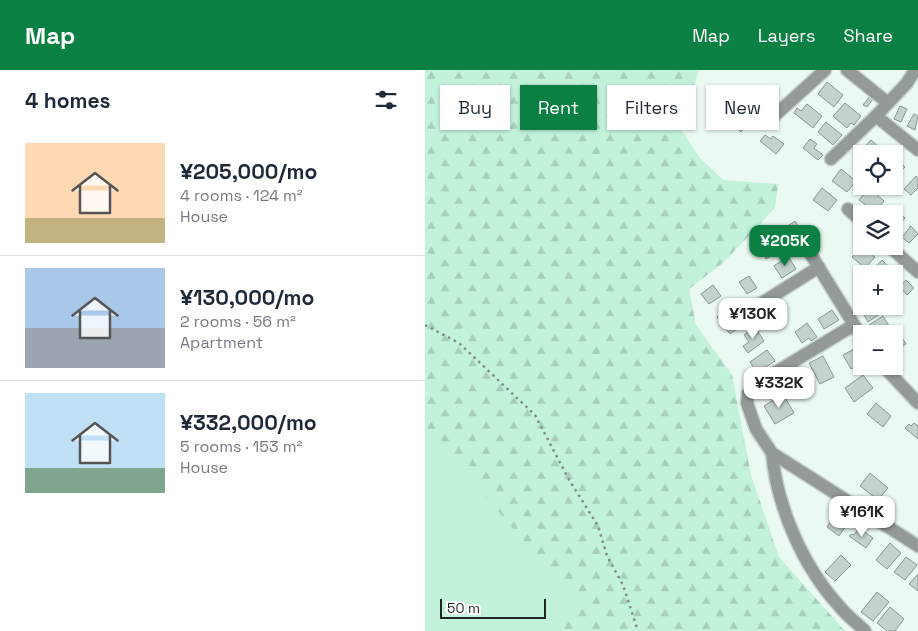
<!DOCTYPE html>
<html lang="en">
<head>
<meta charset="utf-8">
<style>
  :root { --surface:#fff; --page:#f6f6f7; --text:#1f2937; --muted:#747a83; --line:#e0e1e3; --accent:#0b8043 }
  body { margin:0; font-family:"Space Grotesk",sans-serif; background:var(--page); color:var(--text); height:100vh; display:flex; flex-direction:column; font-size:19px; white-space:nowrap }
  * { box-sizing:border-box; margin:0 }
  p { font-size:16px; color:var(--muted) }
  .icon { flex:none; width:28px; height:28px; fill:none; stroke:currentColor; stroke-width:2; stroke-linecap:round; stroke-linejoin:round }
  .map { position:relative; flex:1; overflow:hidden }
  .drawer { display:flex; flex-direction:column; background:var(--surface); width:425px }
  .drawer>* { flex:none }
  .top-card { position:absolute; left:15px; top:15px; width:402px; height:45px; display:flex; gap:10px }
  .controls { position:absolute; left:428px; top:75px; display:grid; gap:10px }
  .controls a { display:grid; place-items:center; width:50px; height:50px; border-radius:0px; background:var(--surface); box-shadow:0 1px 4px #0004; font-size:25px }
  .scale { position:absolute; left:15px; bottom:12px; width:106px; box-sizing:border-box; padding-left:5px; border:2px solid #202623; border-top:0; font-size:14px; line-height:18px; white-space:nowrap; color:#202623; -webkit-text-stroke:4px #fff; paint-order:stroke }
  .price { position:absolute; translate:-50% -42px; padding:0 11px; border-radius:10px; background:#fff; color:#222; font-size:16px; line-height:32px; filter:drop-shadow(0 1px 2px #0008) }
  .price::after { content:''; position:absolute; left:50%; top:30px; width:15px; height:11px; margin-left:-8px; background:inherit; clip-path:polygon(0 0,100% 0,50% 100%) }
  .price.current { background:var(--accent); color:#fff }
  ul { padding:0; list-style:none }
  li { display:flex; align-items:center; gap:15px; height:125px; padding:0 25px }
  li+li { border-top:1px solid var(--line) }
  li span { display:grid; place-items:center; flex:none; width:140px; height:100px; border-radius:0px; color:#555 }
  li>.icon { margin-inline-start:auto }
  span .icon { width:60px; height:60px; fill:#fffc; stroke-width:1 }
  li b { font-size:21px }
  h2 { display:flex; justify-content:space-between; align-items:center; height:60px; padding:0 25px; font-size:21px }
  .chip { padding:0 18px; border-radius:0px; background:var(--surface); box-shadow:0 1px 4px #0004; font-size:18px; line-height:45px }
  .chip.current { background:var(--accent); color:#fff }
  header { display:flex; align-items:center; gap:30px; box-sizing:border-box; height:70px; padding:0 25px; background:var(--accent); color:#fff }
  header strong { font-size:24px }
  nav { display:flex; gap:28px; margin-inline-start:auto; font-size:18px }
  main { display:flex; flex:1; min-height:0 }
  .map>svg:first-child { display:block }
</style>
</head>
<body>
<header>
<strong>Map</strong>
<nav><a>Map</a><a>Layers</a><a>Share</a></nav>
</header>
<main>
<section class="drawer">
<h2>4 homes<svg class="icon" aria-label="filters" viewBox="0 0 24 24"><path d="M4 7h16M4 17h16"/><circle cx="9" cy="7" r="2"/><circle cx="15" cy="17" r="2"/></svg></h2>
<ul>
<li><span style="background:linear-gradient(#ffd9b3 75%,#c2b280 0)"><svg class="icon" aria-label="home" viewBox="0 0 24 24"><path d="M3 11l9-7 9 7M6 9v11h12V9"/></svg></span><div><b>¥205,000/mo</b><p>4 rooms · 124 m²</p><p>House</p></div></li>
<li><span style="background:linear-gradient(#a9c7e8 60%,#9aa5b1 0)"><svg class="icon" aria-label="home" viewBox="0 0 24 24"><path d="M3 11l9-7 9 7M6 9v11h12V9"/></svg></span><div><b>¥130,000/mo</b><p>2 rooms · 56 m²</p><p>Apartment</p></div></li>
<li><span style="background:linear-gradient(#bfe0f5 75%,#7fa58c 0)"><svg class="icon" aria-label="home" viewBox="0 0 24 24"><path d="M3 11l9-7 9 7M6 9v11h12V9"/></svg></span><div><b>¥332,000/mo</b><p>5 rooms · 153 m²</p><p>House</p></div></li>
</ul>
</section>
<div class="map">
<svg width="493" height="561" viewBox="0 0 493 561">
  <defs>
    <pattern id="forest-firs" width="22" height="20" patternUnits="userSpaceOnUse" patternTransform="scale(1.25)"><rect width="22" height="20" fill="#c3f2db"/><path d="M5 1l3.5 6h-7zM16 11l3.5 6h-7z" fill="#a7cfbc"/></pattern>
  </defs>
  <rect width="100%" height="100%" fill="#eaf9f1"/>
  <!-- forest -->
  <polygon fill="url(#forest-firs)" points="0,0 274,0 256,59 274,87 298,110 353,114 350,138 299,192 264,219 271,255 307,305 326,405 354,487 420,561 0,561"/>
  <!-- park -->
  <polygon fill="#c3f2db" points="0,355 154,536 133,561 0,561"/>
  <!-- building -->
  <g fill="#c3d2cb" stroke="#899790">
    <polygon points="402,12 418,25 409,37 393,24"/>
    <polygon points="445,26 448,29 442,37 438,35"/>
    <polygon points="420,33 436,46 429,55 426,53 422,58 408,46"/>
    <polygon points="382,34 397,46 388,58 369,43 372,38 376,41"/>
    <polygon points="475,36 482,39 476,52 469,49"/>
    <polygon points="315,41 326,50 316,62 305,53"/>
    <polygon points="489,44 493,46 490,60 482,56"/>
    <polygon points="401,52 417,65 408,75 393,62"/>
    <polygon points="340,65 346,69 348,66 359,74 351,84 335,71"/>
    <polygon points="385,69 392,74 389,78 398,85 393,90 378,78"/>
    <polygon points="446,70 454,77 450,82 452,84 437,84 435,82"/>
    <polygon points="477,94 480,97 472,106 476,109 472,113 469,110 469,103"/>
    <polygon points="416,99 431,111 422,122 407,111"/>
    <polygon points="491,106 493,109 493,118 486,125 479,119"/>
    <polygon points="397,118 412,130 403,141 388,130"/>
    <polygon points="444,118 459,131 450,142 434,130"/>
    <polygon points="468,136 480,148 469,161 469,144 461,144"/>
    <polygon points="370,151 379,164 367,172 358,159"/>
    <polygon points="486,156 493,164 484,173 477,167"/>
    <polygon points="351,166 359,178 341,189 333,177"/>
    <polygon points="436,176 450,187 440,198 427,187"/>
    <polygon points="363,186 371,199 357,208 349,196"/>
    <polygon points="457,190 468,201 465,204 449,204 447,201"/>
    <polygon points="324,206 332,218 322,224 314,212"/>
    <polygon points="481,210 489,218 482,225 475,217"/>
    <polygon points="288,215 296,226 284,234 276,224"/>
    <polygon points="436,228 436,236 450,236 455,244 443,252 431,231"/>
    <polygon points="407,240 414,250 399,259 393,249"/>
    <polygon points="300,241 313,258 305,264 292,247"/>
    <polygon points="458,246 465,258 455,264 449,264 444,255"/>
    <polygon points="382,253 392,267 386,271 384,268 377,273 370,262"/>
    <polygon points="330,257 339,271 323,283 318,276 324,272 319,265"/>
    <polygon points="471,259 481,274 469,281 469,264 463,264"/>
    <polygon points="429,279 436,292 426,299 418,285"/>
    <polygon points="342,280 350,291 332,303 325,292"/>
    <polygon points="398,286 409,307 395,314 384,293"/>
    <polygon points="438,305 448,318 429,332 420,318"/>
    <polygon points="358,324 369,343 350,354 339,336"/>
    <polygon points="451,333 466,346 458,357 442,344"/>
    <polygon points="489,353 493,356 493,369 480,358 484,354 486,356"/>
    <polygon points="445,403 463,418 453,430 435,416"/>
    <polygon points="413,441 425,450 414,466 402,457"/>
    <polygon points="434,458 448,468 441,478 424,466 427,464 429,465"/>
    <polygon points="465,473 476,483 462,499 451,490"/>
    <polygon points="416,485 426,495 410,511 400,502"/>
    <polygon points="481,487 492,495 480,510 469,502"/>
    <polygon points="493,504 493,521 484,514"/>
    <polygon points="452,522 464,532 448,551 436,542"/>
    <polygon points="465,537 479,549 470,561 462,561 452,553"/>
  </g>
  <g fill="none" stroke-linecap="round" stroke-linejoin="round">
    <defs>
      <g id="minor">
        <polyline points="422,0 463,33"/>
        <polyline points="490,0 482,13 451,46 493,80"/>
        <polyline points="347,48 400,0"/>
        <polyline points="406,89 451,46"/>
        <polyline points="423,139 436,151"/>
        <polyline points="378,172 436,266"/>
        <polyline points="464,176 493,202"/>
        <polyline points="316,246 394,197"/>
        <polyline points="429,255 331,314 323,323 322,333 331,359 347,383 493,476"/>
        <polyline points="458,296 493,333"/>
        <path d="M347,383C352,437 378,497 415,537C422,546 432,553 440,561"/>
      </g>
    </defs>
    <!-- minor casing -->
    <use href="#minor" stroke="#c6d3cc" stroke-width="15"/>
    <!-- path -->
    <polyline stroke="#838e88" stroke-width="2.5" stroke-dasharray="2.5 4" stroke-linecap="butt" points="0,255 34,273 110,345 143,408 173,456 182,486 198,515 213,561"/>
    <!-- minor -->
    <use href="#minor" stroke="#949a97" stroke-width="12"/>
  </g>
</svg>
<div class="controls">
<a><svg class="icon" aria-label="locate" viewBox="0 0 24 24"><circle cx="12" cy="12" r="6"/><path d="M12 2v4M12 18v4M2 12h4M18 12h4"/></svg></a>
<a><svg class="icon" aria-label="layers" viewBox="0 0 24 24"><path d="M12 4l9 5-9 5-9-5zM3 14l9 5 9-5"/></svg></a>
<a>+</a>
<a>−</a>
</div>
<div class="scale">50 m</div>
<b class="price current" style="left:360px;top:197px">¥205K</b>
<b class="price" style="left:328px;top:270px">¥130K</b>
<b class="price" style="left:354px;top:339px">¥332K</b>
<b class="price" style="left:437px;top:468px">¥161K</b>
<div class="top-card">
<a class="chip">Buy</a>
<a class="chip current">Rent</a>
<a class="chip">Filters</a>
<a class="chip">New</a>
</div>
</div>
</main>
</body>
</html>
